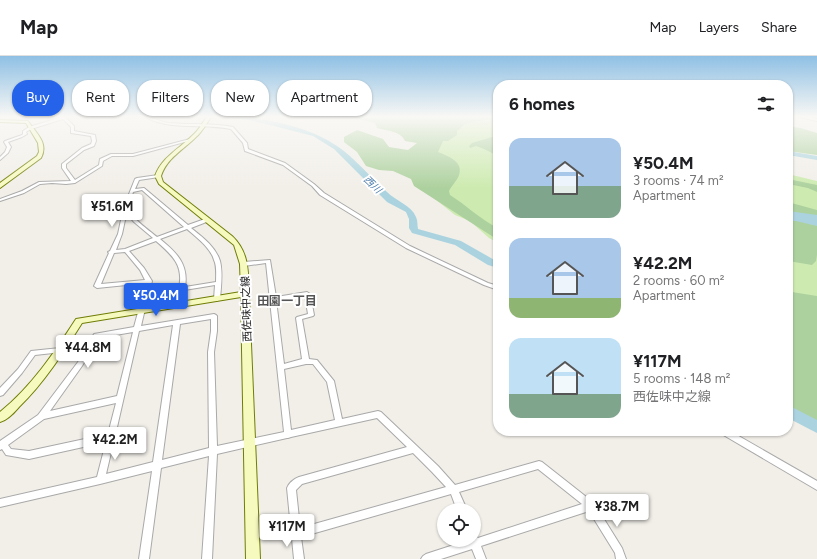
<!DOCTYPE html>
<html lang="en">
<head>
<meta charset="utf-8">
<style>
  :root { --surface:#fff; --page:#f6f6f6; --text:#202124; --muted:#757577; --line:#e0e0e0; --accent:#2563eb }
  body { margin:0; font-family:Figtree,"Noto Sans JP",sans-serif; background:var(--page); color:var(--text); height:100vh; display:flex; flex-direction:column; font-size:15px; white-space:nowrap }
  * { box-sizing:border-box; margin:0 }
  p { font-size:13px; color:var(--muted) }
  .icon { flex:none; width:22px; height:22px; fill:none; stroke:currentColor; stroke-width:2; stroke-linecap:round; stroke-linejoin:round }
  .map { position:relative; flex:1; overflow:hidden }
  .sheet { position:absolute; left:493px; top:24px; width:300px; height:356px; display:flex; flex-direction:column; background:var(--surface); border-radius:16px; box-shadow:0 1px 3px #0004 }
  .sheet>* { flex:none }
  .top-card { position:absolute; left:12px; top:24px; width:380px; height:36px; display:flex; gap:8px }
  .tools { position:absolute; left:437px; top:447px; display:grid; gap:8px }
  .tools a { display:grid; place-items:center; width:44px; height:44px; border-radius:50%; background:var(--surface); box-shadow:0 1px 3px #0004; font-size:20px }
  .price { position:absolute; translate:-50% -34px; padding:0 9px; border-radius:4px; background:#fff; color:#222; font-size:13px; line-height:26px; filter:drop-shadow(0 1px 2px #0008) }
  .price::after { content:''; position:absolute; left:50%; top:24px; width:12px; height:9px; margin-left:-6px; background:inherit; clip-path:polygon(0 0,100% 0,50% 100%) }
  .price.active { background:var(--accent); color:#fff }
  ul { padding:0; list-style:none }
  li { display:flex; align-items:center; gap:12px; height:100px; padding:0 16px }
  li span { display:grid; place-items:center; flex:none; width:112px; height:80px; border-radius:12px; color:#555 }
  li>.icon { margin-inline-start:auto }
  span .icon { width:48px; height:48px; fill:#fffc; stroke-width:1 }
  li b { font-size:17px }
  h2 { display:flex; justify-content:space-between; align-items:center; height:48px; padding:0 16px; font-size:17px }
  .tag { padding:0 14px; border-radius:16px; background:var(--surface); box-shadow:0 1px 3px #0004; font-size:14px; line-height:36px }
  .tag.active { background:var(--accent); color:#fff }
  header { display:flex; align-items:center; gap:24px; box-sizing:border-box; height:56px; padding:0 20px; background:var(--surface); border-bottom:1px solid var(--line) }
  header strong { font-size:19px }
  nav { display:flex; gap:22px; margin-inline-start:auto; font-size:14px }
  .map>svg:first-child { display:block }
</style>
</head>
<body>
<header>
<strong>Map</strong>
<nav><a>Map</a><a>Layers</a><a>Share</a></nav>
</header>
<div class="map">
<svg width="817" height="503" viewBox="0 0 817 503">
  <rect width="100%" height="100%" fill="#f2efe9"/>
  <!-- grass -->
  <g fill="#cdebb0">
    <polygon points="498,61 498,187 489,182 470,165 455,159 420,131 410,97 461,67"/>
    <polygon points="788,118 817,125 817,245 788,256"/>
  </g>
  <!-- forest -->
  <g fill="#add19e">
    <path d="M350,61H498L465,68L457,75V79L448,85H443L438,96C448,100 464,106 459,119C457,125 452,129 449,135L450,139C466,149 480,163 498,172V184L414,130L411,123L393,115L379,114L366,110L357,96L344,86V81L357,74L383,83L389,91L408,94L417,87L405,85C401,75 387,75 377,72L375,67Z"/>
    <polygon points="788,70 801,72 817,77 817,99 788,95 788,79 793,79 788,74"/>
    <polygon points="495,78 498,78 498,100 484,93 476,90 470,92 469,90 472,87 495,80"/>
    <polygon points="788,123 817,129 817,136 808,132 788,128"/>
    <polygon points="788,146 817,154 817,199 816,205 812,209 788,205"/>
    <polygon points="792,236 817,240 817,365 788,350 788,239"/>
  </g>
  <!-- water -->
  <polygon fill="#aad3df" points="788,155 817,159 817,170 796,165 788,165"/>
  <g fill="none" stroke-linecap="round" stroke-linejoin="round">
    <!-- river -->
    <g fill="#aad3df" fill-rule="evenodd">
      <path d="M235,61C266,61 312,72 337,90C355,102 371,122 387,136C396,145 411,149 416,161C418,165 417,169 418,173L461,185L498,206V212L488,209L455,189L412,177L409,172V163L406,156L387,146L334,93L313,80L266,68Z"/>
      <polygon points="788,95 817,100 817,104 788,99"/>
      <polygon points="788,349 817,364 817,377 788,362"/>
    </g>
    <defs>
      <g id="street">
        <polygon points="62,61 65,61 74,70 74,75 95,79 96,85 94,90 84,94 66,108 66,112 75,124 99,109 100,103 111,98 133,98 190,83 192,84 133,100 112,100 103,105 102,110 75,127 66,128 52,127 40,128 24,137 0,145 0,143 22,135 39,126 71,125 62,112 62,108 82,92 91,88 92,85 91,80 71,77 71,71 63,63 31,73 26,76 27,78 22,81 8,86 11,91 8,97 0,104 0,101 5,96 7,91 4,86 5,85 22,79 23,78 23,75 29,71"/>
        <path d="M145,61C153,61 161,66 169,67C191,69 212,67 233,71L247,87L248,93L285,107L314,128L324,137L410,190L488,227L498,230V234L484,229L406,192L320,139L312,130L283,109L245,95L243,87L231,73C202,67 172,75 145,61Z"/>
        <polygon points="800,61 808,61 817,63 817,65"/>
        <path d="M158,119H159V121L139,124L135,133L144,132L188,169L205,163H209V165L191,172C201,180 216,191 220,205C223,217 221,231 220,243L217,245L214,243L215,229L148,240L141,270L214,258L216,259L217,260V275L214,296L217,390L284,376L266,207L244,210L241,208L244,206L270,204L276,241L307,236L310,238L314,259L313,260L302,263L309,303L317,304L334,325L342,363L378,355L381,356L438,410L455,429L539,405L542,406L594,447L622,492L626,503H616L615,497L589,455L481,490L486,503H476L472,493L441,503H421L423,500L426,498L469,484H474V479L478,482L582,448L538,413L459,436L467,454H457L451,438L301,481L304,503H294L287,432C289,427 294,423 299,421L407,391L377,362L291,381L288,382H287L217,398L212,503H202L209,400L161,412L149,503H139L152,415L100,428L0,451V443L97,421L106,386L29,403L6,399L2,393L0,394V385L38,359L78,306L94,278L134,271L146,227L97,232L94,230L109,197L108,196L110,195L118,178L121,164L127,157L125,152V148L135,123L137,122ZM142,134L184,171L157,181C149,174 130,162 129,151C129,146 132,141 133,136ZM129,160L134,166L153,182L125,193L116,194L122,178L125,164ZM187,173C196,181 211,192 214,204C217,210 216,219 216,226L185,231C189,208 176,196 160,183ZM156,185C172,199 184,209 179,232L149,237L152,225L144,212L129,195ZM125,196L140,214L145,224L101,228L114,197ZM305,240L308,258L297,261L296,262L302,303L284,308L276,244ZM211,263V275L208,296L209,392L162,404L180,268ZM173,269L153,406L106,418L114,384L116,381L115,380L139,275ZM133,276L117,340L50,355L82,310L98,282ZM306,308H313L327,326L335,364L291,374L284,313ZM116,347L108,378L29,395L11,393L8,389L44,363ZM413,397L432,416L446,431L300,472L296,434L302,428Z"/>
        <polygon points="60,292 62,292 63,294 62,296 35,299 22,317 3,339 0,340 0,332 18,313 31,295"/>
        <polygon points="719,375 730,375 817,425 817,434 720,377"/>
      </g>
      <g id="secondary">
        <path d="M207,61H211C206,68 202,76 196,81C183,94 167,102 161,120L163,126L232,180C249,196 248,215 249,236L250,238L249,240L260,503H246L241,241L82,267C63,297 44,327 19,351C14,357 7,364 0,366V356C32,330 54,297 76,263L241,236L240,208L234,189L159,128L155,120C162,101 179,93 193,79C199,74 202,67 207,61Z"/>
        <path d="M0,64L28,65C36,77 49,87 41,102L0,132V127L37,100L39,96L38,87L26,67L0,66Z"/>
      </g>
    </defs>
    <!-- street casing -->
    <use href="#street" stroke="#a9a9a9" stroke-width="2"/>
    <!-- secondary casing -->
    <use href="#secondary" stroke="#707d05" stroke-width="2"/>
    <!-- street -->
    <use href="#street" fill="#fff" fill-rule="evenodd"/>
    <!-- secondary -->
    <use href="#secondary" fill="#f7fabf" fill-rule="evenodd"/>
  </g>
  <!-- sky -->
  <linearGradient id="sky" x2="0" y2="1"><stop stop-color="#8fc0e4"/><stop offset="0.46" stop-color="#f9f8f5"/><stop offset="1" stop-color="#f9f8f5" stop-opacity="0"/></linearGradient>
  <rect width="817" height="132" fill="url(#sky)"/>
  <g text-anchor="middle" stroke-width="4" stroke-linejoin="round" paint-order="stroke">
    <!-- far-water labels -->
    <g font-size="10" font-style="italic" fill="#4a7aab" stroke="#fff">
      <text transform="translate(373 128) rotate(44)" y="4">西川</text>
    </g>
    <!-- street labels -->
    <g font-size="11" fill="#222" stroke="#fff">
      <text transform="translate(246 253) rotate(-92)" y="4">西佐味中之線</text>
    </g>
    <!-- neighbourhood labels -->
    <g font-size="12" font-weight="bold" fill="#555" stroke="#fff">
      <text x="287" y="249">田園一丁目</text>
    </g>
  </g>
</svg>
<div class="tools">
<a><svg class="icon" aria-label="locate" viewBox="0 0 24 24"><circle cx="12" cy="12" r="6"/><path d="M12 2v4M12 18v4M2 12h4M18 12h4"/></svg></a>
</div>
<b class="price" style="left:112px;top:172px">¥51.6M</b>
<b class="price active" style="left:156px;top:261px">¥50.4M</b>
<b class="price" style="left:88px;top:313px">¥44.8M</b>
<b class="price" style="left:115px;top:405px">¥42.2M</b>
<b class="price" style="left:617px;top:472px">¥38.7M</b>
<b class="price" style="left:287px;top:492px">¥117M</b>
<div class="top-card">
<a class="tag active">Buy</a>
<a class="tag">Rent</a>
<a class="tag">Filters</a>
<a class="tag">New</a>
<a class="tag">Apartment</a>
</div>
<section class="sheet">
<h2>6 homes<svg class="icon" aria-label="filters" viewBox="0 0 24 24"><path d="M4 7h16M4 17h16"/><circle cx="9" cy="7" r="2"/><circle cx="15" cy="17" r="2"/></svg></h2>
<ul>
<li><span style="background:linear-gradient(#a9c7e8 60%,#7fa58c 0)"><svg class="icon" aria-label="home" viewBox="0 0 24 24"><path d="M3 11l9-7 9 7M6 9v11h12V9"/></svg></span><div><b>¥50.4M</b><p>3 rooms · 74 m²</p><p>Apartment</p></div></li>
<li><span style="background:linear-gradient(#a9c7e8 75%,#8fb573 0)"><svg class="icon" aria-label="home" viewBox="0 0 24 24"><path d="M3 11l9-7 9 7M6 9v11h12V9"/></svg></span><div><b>¥42.2M</b><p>2 rooms · 60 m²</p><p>Apartment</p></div></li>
<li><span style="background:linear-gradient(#bfe0f5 70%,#7fa58c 0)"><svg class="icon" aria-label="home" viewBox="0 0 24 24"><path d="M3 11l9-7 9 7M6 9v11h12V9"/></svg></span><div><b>¥117M</b><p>5 rooms · 148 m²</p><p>西佐味中之線</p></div></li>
</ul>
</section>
</div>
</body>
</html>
